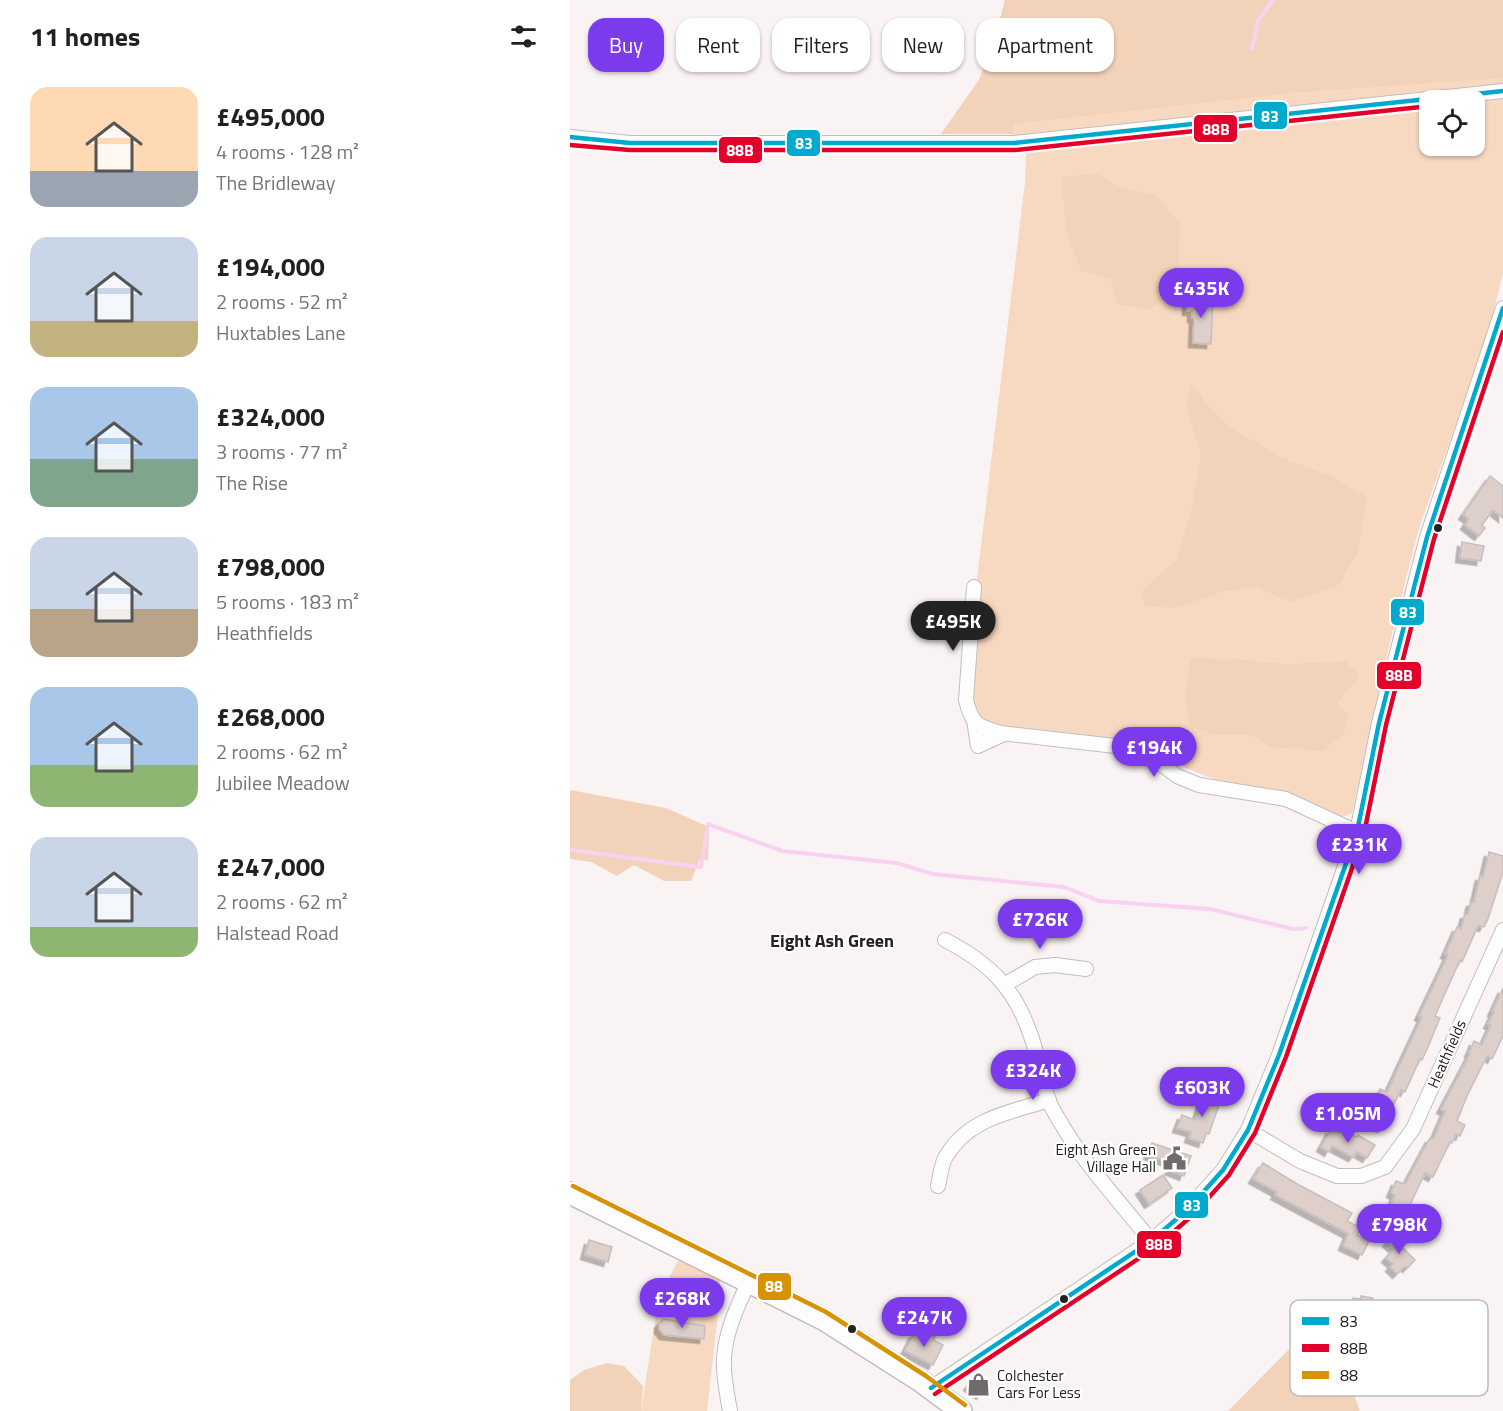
<!DOCTYPE html>
<html lang="en">
<head>
<meta charset="utf-8">
<style>
  :root { --surface:#fff; --page:#f2f2f2; --text:#202124; --muted:#757577; --accent:#7c3aed }
  body { margin:0; font-family:"Titillium Web",sans-serif; background:var(--page); color:var(--text); height:100vh; display:flex; flex-direction:column; font-size:22px; white-space:nowrap }
  * { box-sizing:border-box; margin:0 }
  p { font-size:20px; color:var(--muted) }
  .icon { flex:none; width:33px; height:33px; fill:none; stroke:currentColor; stroke-width:2; stroke-linecap:round; stroke-linejoin:round }
  .map { position:relative; flex:1; overflow:hidden }
  .side { display:flex; flex-direction:column; background:var(--surface); width:570px }
  .side>* { flex:none }
  .top-card { position:absolute; left:18px; top:18px; width:570px; height:54px; display:flex; gap:12px }
  .controls { position:absolute; left:849px; top:90px; display:grid; gap:12px }
  .controls a { display:grid; place-items:center; width:66px; height:66px; border-radius:12px; background:var(--surface); box-shadow:0 2px 4px #0004; font-size:30px }
  .price { position:absolute; translate:-50% -51px; padding:0 14px; border-radius:21px; background:var(--accent); color:#fff; font-size:20px; line-height:39px; filter:drop-shadow(0 2px 3px #0008) }
  .price::after { content:''; position:absolute; left:50%; top:36px; width:18px; height:14px; margin-left:-9px; background:inherit; clip-path:polygon(0 0,100% 0,50% 100%) }
  .price.active { background:#222; color:#fff }
  ul { padding:0; list-style:none }
  li { display:flex; align-items:center; gap:18px; height:150px; padding:0 30px }
  li span { display:grid; place-items:center; flex:none; width:168px; height:120px; border-radius:18px; color:#555 }
  li>.icon { margin-inline-start:auto }
  span .icon { width:72px; height:72px; fill:#fffc; stroke-width:1 }
  li b { font-size:26px }
  h2 { display:flex; justify-content:space-between; align-items:center; height:72px; padding:0 30px; font-size:26px }
  .chip { padding:0 21px; border-radius:18px; background:var(--surface); box-shadow:0 2px 4px #0004; font-size:21px; line-height:54px }
  .chip.active { background:var(--accent); color:#fff }
  main { display:flex; flex:1; min-height:0 }
  .map>svg:first-child { display:block }
</style>
</head>
<body>
<main>
<section class="side">
<h2>11 homes<svg class="icon" aria-label="filters" viewBox="0 0 24 24"><path d="M4 7h16M4 17h16"/><circle cx="9" cy="7" r="2"/><circle cx="15" cy="17" r="2"/></svg></h2>
<ul>
<li><span style="background:linear-gradient(#ffd9b3 70%,#9aa5b1 0)"><svg class="icon" aria-label="home" viewBox="0 0 24 24"><path d="M3 11l9-7 9 7M6 9v11h12V9"/></svg></span><div><b>£495,000</b><p>4 rooms · 128 m²</p><p>The Bridleway</p></div></li>
<li><span style="background:linear-gradient(#c9d6e8 70%,#c2b280 0)"><svg class="icon" aria-label="home" viewBox="0 0 24 24"><path d="M3 11l9-7 9 7M6 9v11h12V9"/></svg></span><div><b>£194,000</b><p>2 rooms · 52 m²</p><p>Huxtables Lane</p></div></li>
<li><span style="background:linear-gradient(#a9c7e8 60%,#7fa58c 0)"><svg class="icon" aria-label="home" viewBox="0 0 24 24"><path d="M3 11l9-7 9 7M6 9v11h12V9"/></svg></span><div><b>£324,000</b><p>3 rooms · 77 m²</p><p>The Rise</p></div></li>
<li><span style="background:linear-gradient(#c9d6e8 60%,#b9a48a 0)"><svg class="icon" aria-label="home" viewBox="0 0 24 24"><path d="M3 11l9-7 9 7M6 9v11h12V9"/></svg></span><div><b>£798,000</b><p>5 rooms · 183 m²</p><p>Heathfields</p></div></li>
<li><span style="background:linear-gradient(#a9c7e8 65%,#8fb573 0)"><svg class="icon" aria-label="home" viewBox="0 0 24 24"><path d="M3 11l9-7 9 7M6 9v11h12V9"/></svg></span><div><b>£268,000</b><p>2 rooms · 62 m²</p><p>Jubilee Meadow</p></div></li>
<li><span style="background:linear-gradient(#c9d6e8 75%,#8fb573 0)"><svg class="icon" aria-label="home" viewBox="0 0 24 24"><path d="M3 11l9-7 9 7M6 9v11h12V9"/></svg></span><div><b>£247,000</b><p>2 rooms · 62 m²</p><p>Halstead Road</p></div></li>
</ul>
</section>
<div class="map">
<svg width="933" height="1411" viewBox="0 0 933 1411">
  <defs>
    <filter id="shadow"><feDropShadow dx="-4.5" dy="4.5" stdDeviation="0" flood-color="#0004"/></filter>
  </defs>
  <rect width="100%" height="100%" fill="#faf3f3"/>
  <!-- green -->
  <g fill="#f7d9c2" fill-rule="evenodd">
    <path d="M435,0H933V273L918,334L849,528L820,642L782,813L772,817L711,790L661,786L601,762L573,743L454,729L421,723L403,712L400,700L405,595L455,182L456,149L441,134H371L409,80L428,27ZM860,100H904V146H860Z"/>
    <polygon points="108,1260 150,1280 150,1296 137,1411 71,1411 88,1301"/>
  </g>
  <!-- forest -->
  <g fill="#f2d3ba">
    <polygon points="435,0 933,0 933,78 734,92 444,124 442,134 371,134 409,80 428,27"/>
    <polygon points="526,173 552,188 584,194 610,223 608,290 578,310 547,304 541,280 511,271 496,229 491,177"/>
    <polygon points="621,383 637,404 661,428 713,458 763,477 797,497 788,552 769,585 720,602 685,587 651,592 606,608 574,606 572,590 606,560 621,511 631,455 616,407"/>
    <polygon points="620,658 665,659 716,664 776,661 789,676 767,704 779,714 773,735 753,751 700,747 680,735 646,735 620,726 615,699"/>
    <polygon points="0,790 96,808 139,827 138,860 130,859 121,881 94,881 64,865 47,876 21,862 0,859"/>
    <polygon points="754,1314 790,1411 658,1411"/>
    <polygon points="37,1363 54,1366 73,1386 71,1411 0,1411 0,1380 14,1370"/>
  </g>
  <g fill="none" stroke-linecap="round" stroke-linejoin="round">
    <!-- stream -->
    <g stroke="#f9d2f1" stroke-width="4">
      <polyline points="682,49 688,21 703,0"/>
      <polyline points="0,850 131,867 138,824 212,851 327,863 363,874 494,887 529,901 640,909 723,929 736,928"/>
    </g>
  </g>
  <!-- building -->
  <g fill="#decfcb" stroke="#c5bfbf" stroke-width="1.5" filter="url(#shadow)">
    <polygon points="617,297 643,298 641,344 623,343 624,318 622,318 622,311 617,311"/>
    <polygon points="920,476 933,486 933,518 923,510 912,525 915,528 909,536 895,525 899,519 893,515"/>
    <polygon points="892,542 914,546 911,561 890,558"/>
    <polygon points="919,852 933,856 933,872 918,919 914,927 908,926 892,962 890,960 865,1016 870,1018 858,1047 852,1060 850,1059 835,1092 831,1090 812,1128 794,1120 810,1089 817,1092 852,1017 849,1016 878,955 875,954 887,927 891,929 895,914 898,914 901,902 904,902 910,876 913,877"/>
    <polygon points="933,988 933,1036 922,1059 917,1056 897,1096 887,1121 895,1125 890,1136 886,1134 882,1143 880,1142 863,1177 855,1173 840,1205 845,1207 835,1230 822,1224 827,1213 819,1209 825,1195 821,1193 826,1181 835,1184 860,1138 863,1139 875,1111 871,1109 900,1054 899,1053 904,1041 912,1045 921,1025 918,1024 924,1012 922,1012"/>
    <polygon points="636,1090 652,1096 639,1134 636,1133 633,1143 619,1138 621,1132 607,1128 612,1115 625,1120"/>
    <polygon points="761,1129 769,1133 771,1129 787,1137 788,1135 805,1145 797,1158 787,1152 783,1157 762,1146 759,1152 751,1147"/>
    <polygon points="582,1143 621,1156 614,1176 599,1170 607,1165 578,1155"/>
    <polygon points="693,1163 729,1185 782,1213 777,1221 791,1228 787,1235 799,1241 792,1255 773,1246 778,1234 775,1232 705,1195 707,1192 683,1179"/>
    <polygon points="593,1175 602,1188 579,1204 570,1190"/>
    <polygon points="826,1234 836,1243 832,1247 845,1260 837,1268 835,1266 827,1274 820,1267 823,1264 816,1258 824,1249 817,1242"/>
    <polygon points="19,1240 42,1247 38,1262 15,1255"/>
    <polygon points="791,1296 803,1298 802,1301 812,1302 810,1318 800,1316 799,1322 785,1320 786,1313 781,1313 783,1298 791,1299"/>
    <polygon points="93,1319 135,1326 134,1339 94,1335 89,1329 89,1324"/>
    <polygon points="355,1332 365,1337 363,1340 373,1345 363,1365 335,1351 344,1333 353,1337"/>
    <polygon points="407,1374 420,1383 411,1395 398,1386"/>
  </g>
  <g fill="none" stroke-linecap="round" stroke-linejoin="round">
    <defs>
      <g id="minor">
        <polyline points="0,137 60,143 444,143 933,91"/>
        <path d="M404,587L396,700C402,725 407,726 431,733L572,749L607,776L629,785L716,799L787,832"/>
        <polyline points="404,720 408,746 434,734"/>
        <path d="M375,940C420,963 446,989 462,1039C469,1059 471,1081 479,1101C482,1109 487,1117 492,1125C516,1166 551,1203 581,1241"/>
        <polyline points="434,985 465,967 485,965 516,969"/>
        <polyline points="678,1130 730,1161 767,1176 791,1176 815,1167 843,1129 933,930"/>
        <path d="M368,1186C370,1177 371,1166 375,1158C398,1118 438,1113 479,1100"/>
        <polyline points="361,1388 581,1241 618,1209 635,1190 653,1170 678,1130 709,1055 787,832 809,723 857,537 933,308"/>
        <path d="M160,1411C157,1394 153,1376 154,1359C155,1332 168,1305 179,1281"/>
      </g>
      <polyline id="primary" points="0,1193 253,1319 352,1382 391,1411"/>
    </defs>
    <!-- minor casing -->
    <use href="#minor" stroke="#c3bdbd" stroke-width="16"/>
    <!-- primary casing -->
    <use href="#primary" stroke="#c3bdbd" stroke-width="24"/>
    <!-- minor -->
    <use href="#minor" stroke="#fefdfd" stroke-width="14"/>
    <!-- primary -->
    <use href="#primary" stroke="#fefdfd" stroke-width="21"/>
    <defs>
      <g id="bus-1">
        <polyline points="0,137 60,143 444,143 933,91"/>
        <polyline points="361,1388 581,1241 618,1209 653,1170 678,1130 709,1055 787,832 809,723 857,537 933,308"/>
      </g>
      <g id="bus-2">
        <polyline points="0,145 60,150 445,150 860,106"/>
        <polyline points="365,1394 586,1247 624,1214 659,1175 685,1133 716,1057 794,834 816,725 864,539 933,332"/>
      </g>
      <polyline id="bus-3" points="3,1186 256,1312 356,1376 395,1405"/>
    </defs>
    <!-- bus-1 casing -->
    <use href="#bus-1" stroke="#fff" stroke-width="9"/>
    <!-- bus-2 casing -->
    <use href="#bus-2" stroke="#fff" stroke-width="9"/>
    <!-- bus-3 casing -->
    <use href="#bus-3" stroke="#fff" stroke-width="9"/>
    <!-- bus-1 -->
    <use href="#bus-1" stroke="#00a9ce" stroke-width="4.5"/>
    <!-- bus-2 -->
    <use href="#bus-2" stroke="#e4002b" stroke-width="4.5"/>
    <!-- bus-3 -->
    <use href="#bus-3" stroke="#d89205" stroke-width="4.5"/>
  </g>
  <!-- icons -->
  <defs>
    <symbol id="civic-bare" viewBox="-9 -9 18 18"><path d="M-.6-6.5H3V-4.5H.6V-3L4-1V1h2V6H-6V1h2V-1L-.6-3ZM-1.2 2.5V6h2.4V2.5Z" fill="#706a6a" stroke="#fff" stroke-width="2.5" paint-order="stroke"/></symbol>
    <symbol id="shop-bare" viewBox="-9 -9 18 18"><path d="M-5-2.5h2.3a2.7 3.5 0 0 1 5.4 0H5L5.5 6h-11ZM-1.5-2.5h3a1.5 2.3 0 0 0-3 0Z" fill="#706a6a" stroke="#fff" stroke-width="2.5" paint-order="stroke"/></symbol>
  </defs>
  <g fill-rule="evenodd">
    <use href="#civic-bare" x="588" y="1142" width="33" height="33"/>
    <use href="#shop-bare" x="392" y="1368" width="33" height="33"/>
  </g>
  <!-- markers -->
  <g fill="#262020" stroke="#fff" stroke-width="2">
    <circle cx="868" cy="528" r="5"/>
    <circle cx="494" cy="1299" r="5"/>
    <circle cx="282" cy="1329" r="5"/>
  </g>
  <g text-anchor="middle" stroke-width="4.5" stroke-linejoin="round" paint-order="stroke">
    <!-- street labels -->
    <g font-size="15" fill="#262020" stroke="#fff">
      <text transform="translate(877 1054) rotate(-66)" y="5">Heathfields</text>
    </g>
    <!-- poi labels -->
    <g font-size="15" fill="#262020" stroke="#fff" text-anchor="end">
      <text x="586" y="1155">Eight Ash Green<tspan x="586" dy="17">Village Hall</tspan></text>
      <text x="427" y="1381" text-anchor="start">Colchester<tspan x="427" dy="17">Cars For Less</tspan></text>
    </g>
    <!-- quarter labels -->
    <g font-size="18" font-weight="bold" fill="#262020" stroke="#fff">
      <text x="262" y="947">Eight Ash Green</text>
    </g>
  </g>
  <!-- legend -->
  <rect x="720" y="1300" width="198" height="96" rx="9" fill="#fff" stroke="#bebcbc" stroke-width="1.5"/>
  <rect x="732" y="1317" width="27" height="8" fill="#00a9ce"/>
  <rect x="732" y="1344" width="27" height="8" fill="#e4002b"/>
  <rect x="732" y="1371" width="27" height="8" fill="#d89205"/>
  <g font-size="16" fill="#262020">
    <text x="770" y="1327">83</text>
    <text x="770" y="1354">88B</text>
    <text x="770" y="1381">88</text>
  </g>
  <g stroke="#fff" stroke-width="2">
    <rect x="683" y="101" width="35" height="29" rx="6" fill="#00a9ce"/>
    <rect x="623" y="114" width="45" height="29" rx="6" fill="#e4002b"/>
    <rect x="216" y="129" width="35" height="28" rx="6" fill="#00a9ce"/>
    <rect x="148" y="136" width="45" height="28" rx="6" fill="#e4002b"/>
    <rect x="820" y="598" width="35" height="28" rx="6" fill="#00a9ce"/>
    <rect x="806" y="661" width="46" height="29" rx="6" fill="#e4002b"/>
    <rect x="604" y="1191" width="35" height="28" rx="6" fill="#00a9ce"/>
    <rect x="566" y="1230" width="46" height="29" rx="6" fill="#e4002b"/>
    <rect x="187" y="1272" width="35" height="29" rx="6" fill="#d89205"/>
  </g>
  <g font-size="16" text-anchor="middle" font-weight="bold" fill="#fff">
    <text x="700" y="122">83</text>
    <text x="646" y="135">88B</text>
    <text x="234" y="149">83</text>
    <text x="170" y="156">88B</text>
    <text x="838" y="618">83</text>
    <text x="829" y="681">88B</text>
    <text x="622" y="1211">83</text>
    <text x="589" y="1250">88B</text>
    <text x="204" y="1292">88</text>
  </g>
</svg>
<div class="controls">
<a><svg class="icon" aria-label="locate" viewBox="0 0 24 24"><circle cx="12" cy="12" r="6"/><path d="M12 2v4M12 18v4M2 12h4M18 12h4"/></svg></a>
</div>
<b class="price" style="left:631px;top:319px">£435K</b>
<b class="price active" style="left:383px;top:652px">£495K</b>
<b class="price" style="left:584px;top:778px">£194K</b>
<b class="price" style="left:789px;top:875px">£231K</b>
<b class="price" style="left:470px;top:950px">£726K</b>
<b class="price" style="left:463px;top:1101px">£324K</b>
<b class="price" style="left:632px;top:1118px">£603K</b>
<b class="price" style="left:778px;top:1144px">£1.05M</b>
<b class="price" style="left:829px;top:1255px">£798K</b>
<b class="price" style="left:112px;top:1329px">£268K</b>
<b class="price" style="left:354px;top:1348px">£247K</b>
<div class="top-card">
<a class="chip active">Buy</a>
<a class="chip">Rent</a>
<a class="chip">Filters</a>
<a class="chip">New</a>
<a class="chip">Apartment</a>
</div>
</div>
</main>
</body>
</html>
